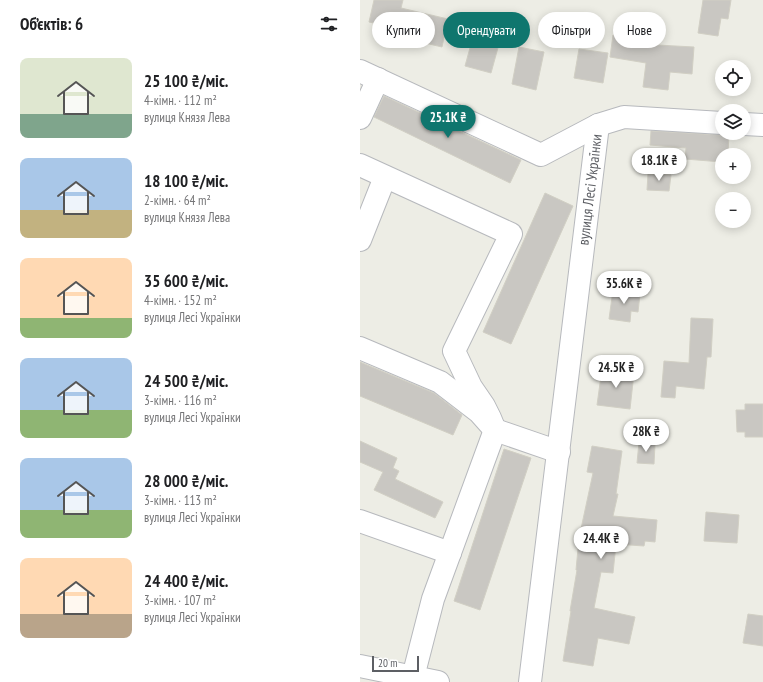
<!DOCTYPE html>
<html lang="uk">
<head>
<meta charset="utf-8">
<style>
  :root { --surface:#fff; --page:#f2f2f2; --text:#202124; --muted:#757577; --accent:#0f766e }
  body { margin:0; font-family:"PT Sans Narrow",sans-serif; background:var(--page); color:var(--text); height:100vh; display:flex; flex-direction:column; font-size:15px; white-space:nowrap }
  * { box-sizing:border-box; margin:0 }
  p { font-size:13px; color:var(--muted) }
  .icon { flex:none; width:22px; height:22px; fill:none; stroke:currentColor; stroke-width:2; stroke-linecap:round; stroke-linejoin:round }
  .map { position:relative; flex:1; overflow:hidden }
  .details { display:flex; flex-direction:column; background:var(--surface); width:360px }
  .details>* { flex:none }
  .hud { position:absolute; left:12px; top:12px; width:331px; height:36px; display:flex; gap:8px }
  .fabs { position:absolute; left:355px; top:60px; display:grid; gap:8px }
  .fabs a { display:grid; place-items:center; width:36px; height:36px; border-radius:50%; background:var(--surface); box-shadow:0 2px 10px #0003; font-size:20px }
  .scale { position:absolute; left:12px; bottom:10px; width:47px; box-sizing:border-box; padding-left:4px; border:2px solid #5d5f64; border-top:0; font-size:11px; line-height:14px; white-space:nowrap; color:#5d5f64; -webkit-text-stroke:3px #fff; paint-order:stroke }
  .price { position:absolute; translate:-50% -34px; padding:0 9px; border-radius:14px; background:#fff; color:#222; font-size:13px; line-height:26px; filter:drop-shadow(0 1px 2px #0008) }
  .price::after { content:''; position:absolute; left:50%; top:24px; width:12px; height:9px; margin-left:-6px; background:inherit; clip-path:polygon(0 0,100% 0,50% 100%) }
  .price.active { background:var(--accent); color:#fff }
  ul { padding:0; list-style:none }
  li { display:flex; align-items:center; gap:12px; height:100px; padding:0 20px }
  li span { display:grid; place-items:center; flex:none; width:112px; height:80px; border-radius:8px; color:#555 }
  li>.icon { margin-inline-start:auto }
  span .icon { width:48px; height:48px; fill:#fffc; stroke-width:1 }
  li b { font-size:17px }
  h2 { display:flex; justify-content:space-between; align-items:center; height:48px; padding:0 20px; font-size:17px }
  .pill { padding:0 14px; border-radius:18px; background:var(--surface); box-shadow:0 2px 10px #0003; font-size:14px; line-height:36px }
  .pill.active { background:var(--accent); color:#fff }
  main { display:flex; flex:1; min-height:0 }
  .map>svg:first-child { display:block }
</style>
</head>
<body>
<main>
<section class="details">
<h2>Об’єктів: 6<svg class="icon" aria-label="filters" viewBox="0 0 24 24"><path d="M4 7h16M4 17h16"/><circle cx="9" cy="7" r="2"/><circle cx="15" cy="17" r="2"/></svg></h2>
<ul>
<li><span style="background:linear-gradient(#dfe7d0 70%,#7fa58c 0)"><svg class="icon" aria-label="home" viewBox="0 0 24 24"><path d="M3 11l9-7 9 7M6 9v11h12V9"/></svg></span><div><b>25 100 ₴/міс.</b><p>4-кімн. · 112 m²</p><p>вулиця Князя Лева</p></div></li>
<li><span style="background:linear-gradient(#a9c7e8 65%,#c2b280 0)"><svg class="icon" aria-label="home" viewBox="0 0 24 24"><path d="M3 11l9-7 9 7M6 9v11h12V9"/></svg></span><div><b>18 100 ₴/міс.</b><p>2-кімн. · 64 m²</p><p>вулиця Князя Лева</p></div></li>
<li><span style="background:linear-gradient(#ffd9b3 75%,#8fb573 0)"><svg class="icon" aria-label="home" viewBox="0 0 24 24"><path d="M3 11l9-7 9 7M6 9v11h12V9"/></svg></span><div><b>35 600 ₴/міс.</b><p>4-кімн. · 152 m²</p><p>вулиця Лесі Українки</p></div></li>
<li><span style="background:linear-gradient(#a9c7e8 65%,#8fb573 0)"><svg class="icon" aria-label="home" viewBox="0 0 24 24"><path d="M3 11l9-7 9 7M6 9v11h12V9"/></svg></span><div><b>24 500 ₴/міс.</b><p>3-кімн. · 116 m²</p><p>вулиця Лесі Українки</p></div></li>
<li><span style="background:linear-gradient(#a9c7e8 65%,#8fb573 0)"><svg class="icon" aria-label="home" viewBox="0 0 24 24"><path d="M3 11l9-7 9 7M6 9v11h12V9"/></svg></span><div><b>28 000 ₴/міс.</b><p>3-кімн. · 113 m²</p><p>вулиця Лесі Українки</p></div></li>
<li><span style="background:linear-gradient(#ffd9b3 70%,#b9a48a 0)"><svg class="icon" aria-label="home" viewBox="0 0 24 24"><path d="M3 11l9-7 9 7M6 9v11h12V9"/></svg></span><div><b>24 400 ₴/міс.</b><p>3-кімн. · 107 m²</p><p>вулиця Лесі Українки</p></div></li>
</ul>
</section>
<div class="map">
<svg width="403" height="682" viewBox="0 0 403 682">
  <rect width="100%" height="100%" fill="#edede5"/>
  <!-- building -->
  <g fill="#c9c7c2" stroke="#d1cfc4">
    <polygon points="14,0 43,0 41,8 88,19 82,47 52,40 54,32 9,22"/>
    <polygon points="343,0 371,0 368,19 361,18 358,36 338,33"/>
    <polygon points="279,32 299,36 297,45 334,47 332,74 310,72 308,90 283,87 286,63 250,57 253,35 278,39"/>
    <polygon points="113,37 139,44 131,73 105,66"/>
    <polygon points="159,47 184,52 176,90 152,84"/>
    <polygon points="219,49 248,53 243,83 214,78"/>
    <polygon points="24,96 161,160 150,183 14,117"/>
    <polygon points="291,131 361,135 369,133 368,155 362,155 362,162 325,159 326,148 290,145"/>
    <polygon points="288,174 311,175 309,191 287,190"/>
    <polygon points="185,193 213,206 151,344 123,332"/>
    <polygon points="253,290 280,294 278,312 271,311 270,322 249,319"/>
    <polygon points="331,318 353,319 351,357 347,357 344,389 316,386 315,398 301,397 304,361 329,363"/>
    <polygon points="0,362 74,393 102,415 93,435 0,396"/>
    <polygon points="242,369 274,373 270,409 237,405"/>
    <polygon points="385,404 403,404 403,437 385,437 385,432 377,432 376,410 385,410"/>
    <polygon points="0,441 37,458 33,468 39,471 35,479 83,502 75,518 14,490 23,472 0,462"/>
    <polygon points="279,442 295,444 294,464 277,463"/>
    <polygon points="232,446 262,451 256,494 258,494 253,516 297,520 295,542 285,541 284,546 256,544 253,573 241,572 234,608 275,617 269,644 238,638 233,666 203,661 211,611 210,611 217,570 216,570 219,538 233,473 227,472"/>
    <polygon points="144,449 171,458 120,610 94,601"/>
    <polygon points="346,512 379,515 377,543 344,541"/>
    <polygon points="388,614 403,616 403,646 383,643"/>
  </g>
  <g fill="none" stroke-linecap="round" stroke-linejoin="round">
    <defs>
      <g id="minor">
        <polyline points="0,71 181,155 238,125 264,117 362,123"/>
        <polyline points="0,118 18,79"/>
        <polyline points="384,124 403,125"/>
        <polyline points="0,165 151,234 94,351 111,387 124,406 130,418 135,430 73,599 53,677"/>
        <polyline points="0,240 25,177"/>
        <polyline points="0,348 80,382 119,412 135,430 199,452"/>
        <polyline points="0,521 90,553"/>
        <polyline points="0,666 78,682"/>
        <path id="s1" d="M170,682L238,125"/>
      </g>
    </defs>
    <!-- minor casing -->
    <use href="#minor" stroke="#b7b9bd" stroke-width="24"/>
    <!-- minor -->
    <use href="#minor" stroke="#fff" stroke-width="22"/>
  </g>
  <g text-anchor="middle" stroke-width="3" stroke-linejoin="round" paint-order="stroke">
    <!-- street labels -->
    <g font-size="15" fill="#5d5f64" stroke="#fff">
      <text dy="5" stroke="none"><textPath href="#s1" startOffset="496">вулиця Лесі Українки</textPath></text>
    </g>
  </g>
</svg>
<div class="fabs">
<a><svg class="icon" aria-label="locate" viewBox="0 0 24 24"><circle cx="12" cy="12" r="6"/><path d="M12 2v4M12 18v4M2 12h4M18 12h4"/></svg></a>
<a><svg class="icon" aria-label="layers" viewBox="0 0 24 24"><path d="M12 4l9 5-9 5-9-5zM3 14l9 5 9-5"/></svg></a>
<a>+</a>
<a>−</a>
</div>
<div class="scale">20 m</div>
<b class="price active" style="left:88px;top:139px">25.1K ₴</b>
<b class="price" style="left:299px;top:182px">18.1K ₴</b>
<b class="price" style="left:264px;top:305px">35.6K ₴</b>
<b class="price" style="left:256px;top:389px">24.5K ₴</b>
<b class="price" style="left:286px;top:453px">28K ₴</b>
<b class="price" style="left:241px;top:560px">24.4K ₴</b>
<div class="hud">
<a class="pill">Купити</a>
<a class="pill active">Орендувати</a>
<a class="pill">Фільтри</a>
<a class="pill">Нове</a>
</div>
</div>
</main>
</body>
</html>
